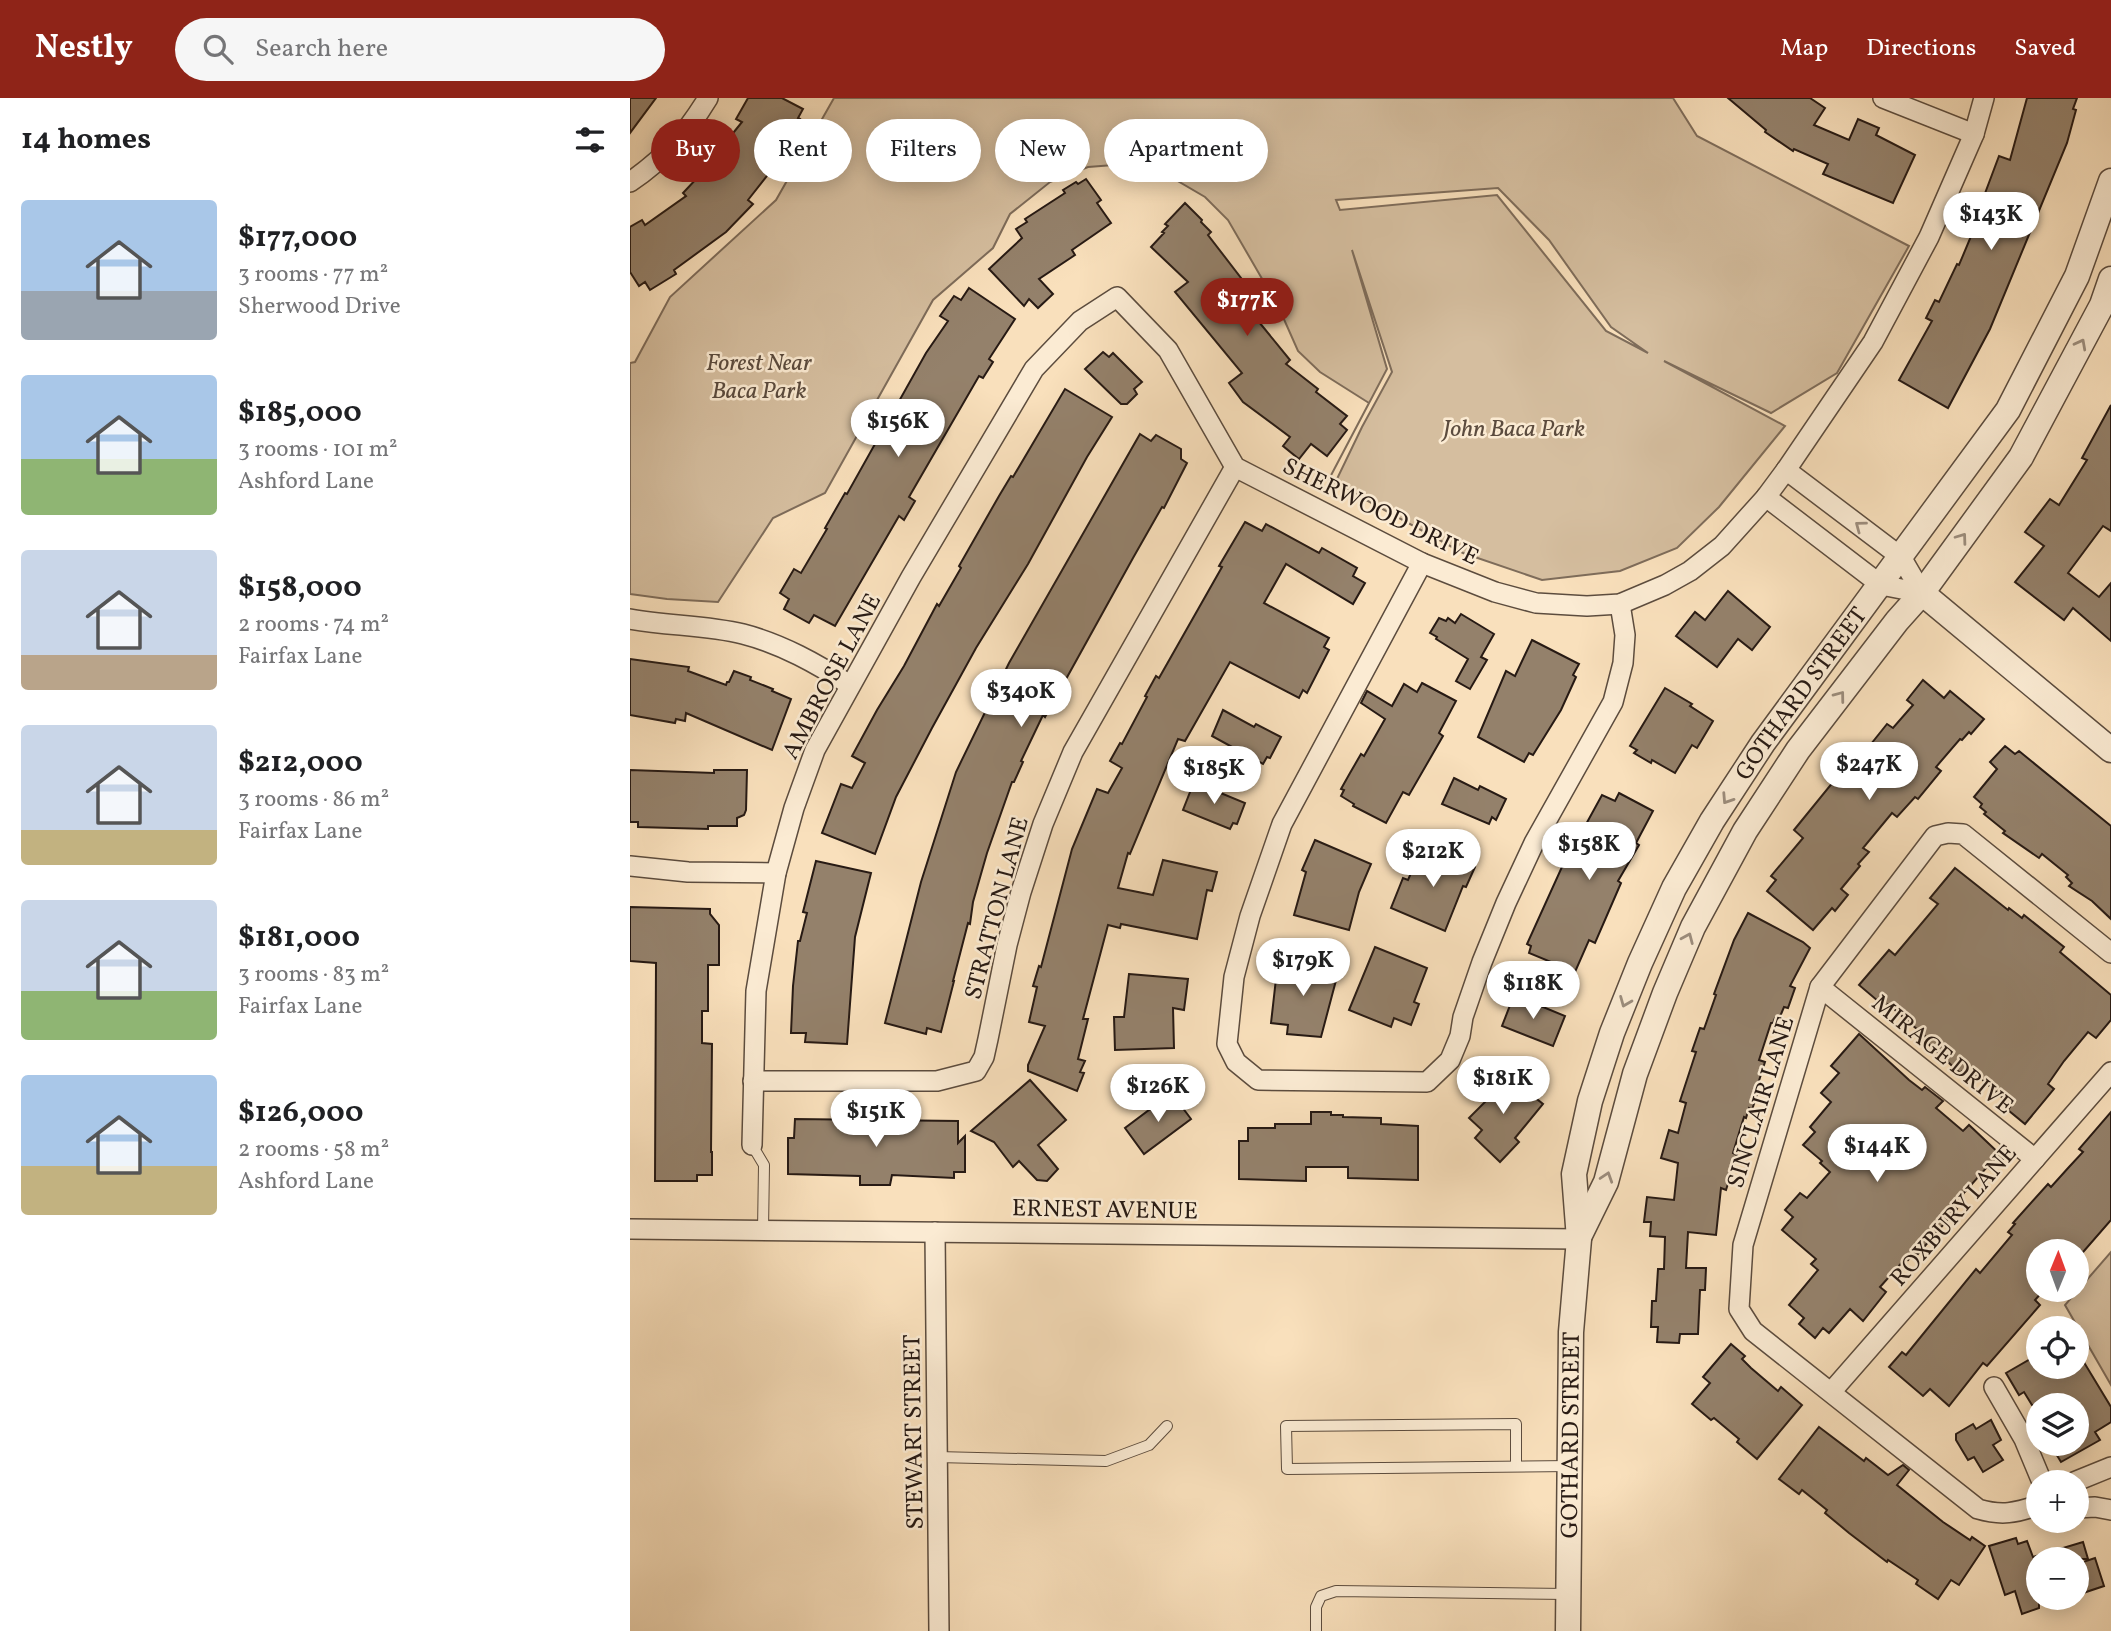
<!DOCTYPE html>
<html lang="en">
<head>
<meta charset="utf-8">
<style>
  :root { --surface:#fff; --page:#f6f6f6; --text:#202124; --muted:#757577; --accent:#8f2418 }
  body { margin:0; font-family:Vollkorn,serif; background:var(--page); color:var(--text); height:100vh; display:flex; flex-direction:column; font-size:26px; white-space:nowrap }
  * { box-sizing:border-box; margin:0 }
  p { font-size:23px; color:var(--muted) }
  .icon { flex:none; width:38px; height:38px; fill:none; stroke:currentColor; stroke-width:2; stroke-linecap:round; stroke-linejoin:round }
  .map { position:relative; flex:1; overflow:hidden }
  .sheet { display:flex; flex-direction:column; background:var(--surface); width:630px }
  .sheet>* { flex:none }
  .top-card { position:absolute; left:21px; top:21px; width:665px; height:63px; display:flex; gap:14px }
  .needle { width:46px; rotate:1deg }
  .buttons { position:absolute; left:1396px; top:1141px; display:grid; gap:14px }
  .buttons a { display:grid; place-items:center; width:63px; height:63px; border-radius:50%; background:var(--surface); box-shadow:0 4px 18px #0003; font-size:35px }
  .price { position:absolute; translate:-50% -60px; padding:0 16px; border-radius:24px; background:#fff; color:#222; font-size:23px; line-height:46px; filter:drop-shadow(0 2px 4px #0008) }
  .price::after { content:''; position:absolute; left:50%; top:42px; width:21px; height:16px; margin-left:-10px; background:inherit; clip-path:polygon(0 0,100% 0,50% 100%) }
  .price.current { background:var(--accent); color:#fff }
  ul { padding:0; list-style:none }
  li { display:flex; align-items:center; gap:21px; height:175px; padding:0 21px }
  li span { display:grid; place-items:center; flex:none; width:196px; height:140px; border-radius:7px; color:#555 }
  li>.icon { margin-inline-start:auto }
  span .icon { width:84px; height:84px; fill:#fffc; stroke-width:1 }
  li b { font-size:30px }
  h2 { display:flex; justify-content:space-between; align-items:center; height:84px; padding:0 21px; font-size:30px }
  .chip { padding:0 24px; border-radius:32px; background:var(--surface); box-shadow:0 4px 18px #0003; font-size:24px; line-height:63px }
  .chip.current { background:var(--accent); color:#fff }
  header { display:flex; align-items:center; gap:42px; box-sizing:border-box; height:98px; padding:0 35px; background:var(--accent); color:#fff }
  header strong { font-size:33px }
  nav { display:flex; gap:38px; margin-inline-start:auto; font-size:24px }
  .search { width:490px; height:63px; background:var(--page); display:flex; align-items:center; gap:18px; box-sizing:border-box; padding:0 24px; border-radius:38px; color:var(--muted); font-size:26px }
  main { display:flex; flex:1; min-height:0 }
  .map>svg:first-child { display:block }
</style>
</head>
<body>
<header>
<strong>Nestly</strong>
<div class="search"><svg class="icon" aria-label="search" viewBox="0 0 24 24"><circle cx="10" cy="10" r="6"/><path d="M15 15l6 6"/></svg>Search here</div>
<nav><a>Map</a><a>Directions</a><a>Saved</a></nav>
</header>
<main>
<section class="sheet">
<h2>14 homes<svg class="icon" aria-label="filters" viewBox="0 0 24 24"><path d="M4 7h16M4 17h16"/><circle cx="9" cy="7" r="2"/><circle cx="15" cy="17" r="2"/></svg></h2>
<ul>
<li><span style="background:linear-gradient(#a9c7e8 65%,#9aa5b1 0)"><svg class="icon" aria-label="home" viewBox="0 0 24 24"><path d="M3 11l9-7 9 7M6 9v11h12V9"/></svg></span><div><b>$177,000</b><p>3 rooms · 77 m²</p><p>Sherwood Drive</p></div></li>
<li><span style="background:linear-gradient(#a9c7e8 60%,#8fb573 0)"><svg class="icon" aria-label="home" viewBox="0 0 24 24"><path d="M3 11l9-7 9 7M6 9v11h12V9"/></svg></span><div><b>$185,000</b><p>3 rooms · 101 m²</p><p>Ashford Lane</p></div></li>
<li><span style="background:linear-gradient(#c9d6e8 75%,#b9a48a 0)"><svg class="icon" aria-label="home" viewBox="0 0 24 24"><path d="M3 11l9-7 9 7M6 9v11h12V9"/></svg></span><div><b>$158,000</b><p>2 rooms · 74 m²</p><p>Fairfax Lane</p></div></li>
<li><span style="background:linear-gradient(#c9d6e8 75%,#c2b280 0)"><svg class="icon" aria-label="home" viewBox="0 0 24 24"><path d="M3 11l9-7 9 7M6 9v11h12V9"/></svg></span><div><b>$212,000</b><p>3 rooms · 86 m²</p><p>Fairfax Lane</p></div></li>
<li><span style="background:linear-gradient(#c9d6e8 65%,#8fb573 0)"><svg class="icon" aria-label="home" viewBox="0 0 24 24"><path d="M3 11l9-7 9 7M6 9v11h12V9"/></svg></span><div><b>$181,000</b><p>3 rooms · 83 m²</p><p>Fairfax Lane</p></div></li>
<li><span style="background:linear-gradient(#a9c7e8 65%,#c2b280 0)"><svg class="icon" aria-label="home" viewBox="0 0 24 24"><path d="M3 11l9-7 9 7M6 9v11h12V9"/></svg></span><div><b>$126,000</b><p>2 rooms · 58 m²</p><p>Ashford Lane</p></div></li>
</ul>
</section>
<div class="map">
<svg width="1481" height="1533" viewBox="0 0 1481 1533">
  <rect width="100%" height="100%" fill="#f9e0bc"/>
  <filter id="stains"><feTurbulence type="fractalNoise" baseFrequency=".00286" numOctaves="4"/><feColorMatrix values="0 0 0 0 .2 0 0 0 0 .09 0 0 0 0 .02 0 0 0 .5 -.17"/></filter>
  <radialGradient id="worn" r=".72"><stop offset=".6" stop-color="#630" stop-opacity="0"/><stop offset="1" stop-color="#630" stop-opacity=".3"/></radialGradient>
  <!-- green -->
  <g fill="#d5be9f" stroke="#7e6c5a" stroke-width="2" fill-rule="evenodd">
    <path d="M204,0H1043L1067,38L1279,148L1207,275L1141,315L1034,263L1155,328L1089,409L1047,450L990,473L912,482L833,455L705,385L732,329L762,274L722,152L757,271L698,383L739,305L690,274L668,253L649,210L598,122L575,99L539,78L497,66L458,69L420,84L380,116L363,150L303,202L195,395L143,420L88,504L37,501L0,496V265L5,264L40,199L146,102ZM868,90L919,142L981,229L1018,255L976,233L867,97L710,112L706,102Z"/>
    <polygon points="1481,1154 1481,1287 1435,1207"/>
  </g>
  <!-- building -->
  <g fill="#94816b" stroke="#271a14" stroke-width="2">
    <polygon points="0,0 26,0 0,35"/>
    <polygon points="118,0 152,0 173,11 168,20 170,21 142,68 144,69 118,102 123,106 96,134 44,172 46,176 20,192 15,184 9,188 0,174 0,129 12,122 15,127 56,98 53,95 85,61 83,60 112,24 106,21"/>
    <polygon points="1098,0 1180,0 1195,10 1184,27 1219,42 1228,21 1249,30 1246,37 1285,57 1263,105 1193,76 1198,66 1164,51 1163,53 1135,34 1136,32"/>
    <polygon points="1397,0 1447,0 1443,11 1446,12 1437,45 1360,231 1318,310 1269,282 1302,223 1296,220 1305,202 1309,204 1327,166 1329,167 1357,100 1354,98 1369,58 1380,62"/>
    <polygon points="456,81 471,102 467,105 481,125 442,152 445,157 409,181 423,196 408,210 399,201 394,208 359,171 392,140 386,131 397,124 395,121 435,95 433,92 446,84 448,86"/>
    <polygon points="555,105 572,122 571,124 581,134 578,137 631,206 628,208 636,218 629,224 660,262 656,266 688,291 686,294 717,318 710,326 717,332 697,358 681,346 669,361 653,348 660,339 613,304 599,285 612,275 545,194 558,184 521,149 534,135 532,134 538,128 535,126"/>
    <polygon points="339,190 385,221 359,261 363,264 353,280 349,278 279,399 285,403 274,422 269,418 205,528 184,517 179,525 154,511 159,501 150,495 164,471 171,475 197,431 195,430 215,395 217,396 296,255 318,223 310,218 324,198 331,202"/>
    <polygon points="473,254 479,259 483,255 512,284 504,291 507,296 497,306 491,306 455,271"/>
    <polygon points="435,291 482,319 457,359 398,466 346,550 302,630 266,699 245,756 192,735 211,686 222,690 235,665 222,658 247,612 274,568 307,506 309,508 331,470 329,468 369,398 381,378 383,379"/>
    <polygon points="1481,307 1481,433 1473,428 1438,475 1469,499 1481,485 1481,543 1443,510 1434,522 1385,484 1414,448 1395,434 1420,401 1429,407 1457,362 1452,360"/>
    <polygon points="510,336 521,343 526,337 551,351 551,361 557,365 534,410 532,409 503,460 415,619 413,617 391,663 393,664 384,684 382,684 357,755 343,804 340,826 338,825 323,883 324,883 311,934 297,930 296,936 255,925 291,784 326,674 379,565"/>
    <polygon points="615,424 632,433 636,426 689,455 692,450 727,470 723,478 735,485 723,506 656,466 634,505 699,540 694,549 699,552 677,595 673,592 669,600 600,564 555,643 548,641 500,756 498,755 488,790 523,797 533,762 587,774 582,793 577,792 567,841 491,826 490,830 478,827 453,921 458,921 448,961 455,963 450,974 454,975 447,993 398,973 398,967 415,928 399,924 407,889 403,888 409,868 411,869 442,751 467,691 478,695 492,670 480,663 490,645 492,646 517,599 515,598 526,578 529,580 592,469 589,468"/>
    <polygon points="1098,493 1140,529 1122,552 1108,541 1087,569 1046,538 1065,514 1075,522"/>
    <polygon points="831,516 864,536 851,559 857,562 840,591 826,583 838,561 806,541 807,539 800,535 809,520 816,523 818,520 825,525"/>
    <polygon points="902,542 949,566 943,577 946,579 931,612 903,657 899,655 894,664 848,639 876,573 885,578"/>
    <polygon points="0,561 59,569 58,573 96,587 97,584 99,584 104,573 121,579 120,582 143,591 142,593 161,601 142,652 56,615 55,623 46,621 45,625 0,617"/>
    <polygon points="1293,582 1314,600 1320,593 1354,621 1341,636 1339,634 1332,642 1330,641 1306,669 1311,673 1288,701 1285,699 1267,719 1262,715 1233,750 1239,754 1228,766 1230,768 1211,791 1218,797 1205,813 1202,810 1183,832 1137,793 1146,782 1141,778 1173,740 1164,732 1221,662 1225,666 1257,626 1263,630 1283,607 1277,602"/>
    <polygon points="792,585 826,603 809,635 813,638 779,697 773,694 756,725 723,708 724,706 711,698 714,692 711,691 720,675 731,656 734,658 755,621 731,605 737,593 762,608 774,586 787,594"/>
    <polygon points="1035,590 1062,606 1060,608 1083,623 1067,650 1062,647 1045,675 1022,662 1021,665 1004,655 1007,652 1000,648"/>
    <polygon points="593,612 624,629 626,626 651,639 640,660 637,659 633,666 582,638"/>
    <polygon points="1375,648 1385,656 1389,653 1481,728 1481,821 1462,803 1439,788 1442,785 1436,779 1438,777 1412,756 1409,760 1373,735 1375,733 1354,716 1356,714 1350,709 1352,706 1344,699 1367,671 1360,664"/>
    <polygon points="0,672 84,675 84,672 117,672 116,712 114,717 107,720 107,728 78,728 78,731 8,729 8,724 0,724"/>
    <polygon points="824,680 848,692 850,688 876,701 866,722 862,719 859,726 812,706"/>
    <polygon points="564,684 615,705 607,726 603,725 600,731 553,712"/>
    <polygon points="989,695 1023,713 1006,745 1009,747 988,783 991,785 965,845 959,842 945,874 899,855 901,848 897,846 946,738 949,739 972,697 985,703"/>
    <polygon points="685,742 741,766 729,794 719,832 664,817 676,774 672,772"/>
    <polygon points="792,750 845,769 836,789 833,788 815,833 761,810 773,780 778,782"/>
    <polygon points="186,763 241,775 225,839 217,946 175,944 176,935 161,935 163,888 168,843 170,843 177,815 173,814"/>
    <polygon points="1325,770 1378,812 1379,810 1392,820 1394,817 1434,849 1430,854 1481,897 1481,922 1466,940 1458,934 1434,963 1418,986 1424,991 1395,1026 1378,1012 1380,1009 1374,1004 1375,1002 1347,977 1343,982 1332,973 1330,975 1294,942 1296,939 1258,906 1255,909 1229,887 1259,852 1265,857 1308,806 1300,800"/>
    <polygon points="0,809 80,811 80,816 89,827 89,867 78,867 78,913 72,913 72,945 82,946 81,1054 82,1054 82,1077 67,1077 67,1083 25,1083 26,865 0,863"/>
    <polygon points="1118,815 1173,844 1180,850 1160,888 1165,890 1158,910 1154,909 1149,921 1145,920 1143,925 1141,925 1129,962 1135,964 1126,992 1128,993 1122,1012 1119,1010 1116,1020 1114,1019 1103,1055 1107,1057 1096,1092 1091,1090 1086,1137 1058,1134 1056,1170 1076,1170 1075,1192 1070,1192 1068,1236 1050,1236 1049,1245 1027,1244 1028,1229 1021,1229 1022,1203 1026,1203 1028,1171 1034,1171 1035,1139 1020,1138 1021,1124 1014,1124 1017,1099 1044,1102 1048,1065 1031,1060 1039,1032 1048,1035 1056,1005 1050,1003 1066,954 1062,953 1070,930 1074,931 1086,897 1084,896 1104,842"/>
    <polygon points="745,849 797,870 784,904 789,906 781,927 764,920 761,929 719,912"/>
    <polygon points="648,863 709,871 691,939 657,936 658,927 641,925"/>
    <polygon points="499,876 558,881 554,912 543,910 544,950 485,952 484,919 494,919"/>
    <polygon points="884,897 935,918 923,948 872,928"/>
    <polygon points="1229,936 1279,982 1292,992 1295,989 1313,1003 1306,1010 1333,1033 1339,1027 1374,1060 1362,1073 1357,1069 1324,1106 1323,1108 1327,1111 1287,1157 1284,1156 1278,1162 1276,1160 1250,1189 1256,1194 1233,1223 1220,1211 1199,1235 1193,1230 1185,1240 1169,1226 1174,1220 1159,1207 1188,1172 1181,1166 1186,1161 1152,1132 1163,1119 1155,1112 1170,1095 1177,1100 1200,1074 1190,1065 1192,1063 1173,1047 1185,1034 1180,1029 1201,1004 1191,995 1209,975 1201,968"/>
    <polygon points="862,977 876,988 882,981 913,1006 885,1040 889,1044 870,1064 845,1040 852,1032 839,1020 857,1002 849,993"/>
    <polygon points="400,982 436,1022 408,1047 428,1071 417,1083 407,1082 389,1063 383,1069 364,1044 341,1033"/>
    <polygon points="539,997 546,1007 549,1005 561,1021 514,1056 495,1030"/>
    <polygon points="681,1014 701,1014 701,1017 713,1017 713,1019 751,1020 751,1026 788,1028 788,1082 718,1080 718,1069 676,1069 676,1083 609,1081 609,1043 618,1043 618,1030 645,1030 645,1026 681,1026"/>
    <polygon points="1481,1014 1481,1122 1447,1161 1447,1153 1409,1153 1409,1192 1414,1192 1405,1202 1410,1207 1357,1268 1353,1265 1319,1308 1300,1291 1293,1298 1259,1269 1272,1254 1276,1257 1346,1171 1350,1175 1382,1137 1378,1134 1385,1126 1383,1125 1418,1086 1421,1089 1439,1069 1453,1054 1449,1051"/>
    <polygon points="165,1021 328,1023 328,1045 335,1038 335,1074 324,1074 324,1080 262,1077 260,1087 230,1087 230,1078 158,1076 158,1040 164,1040"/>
    <polygon points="1101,1246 1115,1258 1112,1261 1121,1270 1148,1293 1151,1289 1172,1307 1127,1361 1107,1344 1109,1341 1084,1320 1081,1322 1062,1306 1080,1285 1073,1279"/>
    <polygon points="1409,1256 1409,1269 1447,1269 1447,1264 1452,1261 1481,1309 1481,1324 1465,1334 1470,1342 1431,1364 1420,1346 1447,1346 1447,1307 1402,1307 1394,1294 1389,1297 1376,1275"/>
    <polygon points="1361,1322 1371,1342 1363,1347 1373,1362 1353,1374 1344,1359 1338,1362 1326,1342 1326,1336 1343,1326 1346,1331"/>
    <polygon points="1189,1329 1234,1363 1236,1360 1258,1377 1273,1367 1279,1372 1267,1387 1313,1424 1340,1442 1342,1439 1355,1448 1329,1487 1321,1482 1308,1501 1286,1486 1288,1482 1258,1462 1257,1464 1219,1435 1195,1415 1197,1412 1172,1392 1169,1396 1149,1381"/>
    <polygon points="1386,1440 1388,1446 1397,1443 1403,1459 1453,1444 1458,1461 1409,1461 1409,1458 1409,1510 1392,1516 1385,1493 1375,1497 1359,1448"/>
    <polygon points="1465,1460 1474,1488 1447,1497 1447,1466"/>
  </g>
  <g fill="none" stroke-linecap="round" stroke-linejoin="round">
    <defs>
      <g id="service">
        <polyline points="122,1047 134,1067 133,1132"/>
        <polyline points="307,1359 476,1363 519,1347 537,1328"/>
        <polyline points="886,1368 886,1326 656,1328 657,1371 940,1368"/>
        <polyline points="686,1533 686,1509 691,1498 706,1493 938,1496"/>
      </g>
      <g id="minor">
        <polyline points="1253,0 1344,36"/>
        <path d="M0,84C35,60 56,36 78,0"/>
        <polyline points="1156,372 1271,459 1292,495"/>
        <polyline points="1136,399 1251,487 1292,495"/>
        <polyline points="792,465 652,726 620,818 604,879 597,946 606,964 628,982 797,984 820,962 830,938 833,919 852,864 876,805 904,745 983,604 993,565 995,537 990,506"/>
        <path d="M0,521C38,528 76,527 113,536C152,546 187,566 220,587"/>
        <polyline points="0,768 58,774 146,775"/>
        <polyline points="1190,889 1405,1061"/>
        <polyline points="123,983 307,983 346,973 354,959 358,941 377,847 391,794 413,726 443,654 605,369"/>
        <polyline points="122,1047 126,893 146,775 164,710 185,652 281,479 404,271 450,223 487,199 538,252 605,369 792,465 865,494 906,505 957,508 990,506 1035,487 1060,473 1092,448 1136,399 1156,372 1243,244 1299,139 1344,36 1354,0"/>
        <polyline points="0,1131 949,1141"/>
        <polyline points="305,1134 309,1533"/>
        <polyline points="1364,1289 1394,1341 1412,1384"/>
        <polyline points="1202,1293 1481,974"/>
        <polyline points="1444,1384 1481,1369"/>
        <path d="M1409,1407C1385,1415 1372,1418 1348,1411L1123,1233L1109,1211L1113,1147L1190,889L1305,738L1318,735L1333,736L1481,855"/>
        <polyline points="1447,1410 1465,1409 1481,1412"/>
      </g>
      <g id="tertiary">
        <polyline points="1292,495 1481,652"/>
        <polyline points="949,1139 976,1084 1005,976 1035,895 1063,829 1115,733 1168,652 1267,523 1292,495 1391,359 1472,207 1481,181"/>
        <path id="s1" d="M938,1533L941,1234L949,1141L944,1076L960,1003L982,935L1010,865L1044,790L1082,723L1133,645L1378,312L1447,178L1481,83"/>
      </g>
    </defs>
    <!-- service casing -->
    <use href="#service" stroke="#5c4c3e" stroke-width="12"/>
    <!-- minor casing -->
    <use href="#minor" stroke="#5c4c3e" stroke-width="22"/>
    <!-- tertiary casing -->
    <use href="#tertiary" stroke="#5c4c3e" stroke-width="27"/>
    <!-- service -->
    <use href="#service" stroke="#fbebd3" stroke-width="10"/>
    <!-- minor -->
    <use href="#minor" stroke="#fbebd3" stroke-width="19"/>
    <!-- tertiary -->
    <use href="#tertiary" stroke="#fbebd3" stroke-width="24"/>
  </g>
  <!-- one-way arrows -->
  <defs><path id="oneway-chevron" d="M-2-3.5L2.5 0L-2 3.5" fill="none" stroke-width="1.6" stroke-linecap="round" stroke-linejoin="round" transform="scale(1.75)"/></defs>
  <g stroke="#9c8d7d">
    <use href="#oneway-chevron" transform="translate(1451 246) rotate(-62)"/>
    <use href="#oneway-chevron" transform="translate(1230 428) rotate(-143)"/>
    <use href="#oneway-chevron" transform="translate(1332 440) rotate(-54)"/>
    <use href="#oneway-chevron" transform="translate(1210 598) rotate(-53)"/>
    <use href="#oneway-chevron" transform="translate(1097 701) rotate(123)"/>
    <use href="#oneway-chevron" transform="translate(1058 840) rotate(-67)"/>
    <use href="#oneway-chevron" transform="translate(995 904) rotate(112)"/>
    <use href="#oneway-chevron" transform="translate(977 1079) rotate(-72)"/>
  </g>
  <g text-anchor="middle" stroke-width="5" stroke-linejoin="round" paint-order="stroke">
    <!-- park labels -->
    <g font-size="24" font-style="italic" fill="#5b4b3e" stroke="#fbebd3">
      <text x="129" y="272">Forest Near<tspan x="129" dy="28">Baca Park</tspan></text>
      <text x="884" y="338">John Baca Park</text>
    </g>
    <!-- street labels -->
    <g font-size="24" fill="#271a14" stroke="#fbebd3">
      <text transform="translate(751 413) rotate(26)" y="8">SHERWOOD DRIVE</text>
      <text transform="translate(201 578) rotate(-62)" y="8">AMBROSE LANE</text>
      <text dy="8" stroke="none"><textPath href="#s1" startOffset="994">GOTHARD STREET</textPath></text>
      <text transform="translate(366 810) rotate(-75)" y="8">STRATTON LANE</text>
      <text transform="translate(1313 956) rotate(39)" y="8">MIRAGE DRIVE</text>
      <text transform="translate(1130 1004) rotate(-73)" y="8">SINCLAIR LANE</text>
      <text transform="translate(475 1111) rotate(1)" y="8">ERNEST AVENUE</text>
      <text transform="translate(1323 1117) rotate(-49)" y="8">ROXBURY LANE</text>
      <text transform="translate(283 1334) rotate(-91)" y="8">STEWART STREET</text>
      <text dy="8" stroke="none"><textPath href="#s1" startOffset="196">GOTHARD STREET</textPath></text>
    </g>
  </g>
  <rect width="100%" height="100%" filter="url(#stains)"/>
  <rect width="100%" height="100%" fill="url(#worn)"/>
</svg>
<div class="buttons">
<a><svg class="needle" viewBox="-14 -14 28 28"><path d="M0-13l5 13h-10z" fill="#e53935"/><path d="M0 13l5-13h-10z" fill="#757577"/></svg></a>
<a><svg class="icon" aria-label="locate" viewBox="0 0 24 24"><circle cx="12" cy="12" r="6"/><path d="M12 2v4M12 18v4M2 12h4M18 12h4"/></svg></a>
<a><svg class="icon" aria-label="layers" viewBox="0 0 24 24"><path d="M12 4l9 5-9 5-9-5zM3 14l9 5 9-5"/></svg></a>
<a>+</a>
<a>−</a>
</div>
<b class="price" style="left:1361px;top:154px">$143K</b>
<b class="price current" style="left:617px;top:240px">$177K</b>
<b class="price" style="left:268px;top:361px">$156K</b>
<b class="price" style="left:391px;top:631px">$340K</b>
<b class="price" style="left:1239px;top:704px">$247K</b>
<b class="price" style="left:584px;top:708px">$185K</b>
<b class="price" style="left:959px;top:784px">$158K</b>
<b class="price" style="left:803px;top:791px">$212K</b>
<b class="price" style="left:673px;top:900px">$179K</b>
<b class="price" style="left:903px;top:923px">$118K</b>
<b class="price" style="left:873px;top:1018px">$181K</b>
<b class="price" style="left:528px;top:1026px">$126K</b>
<b class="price" style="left:246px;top:1051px">$151K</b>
<b class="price" style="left:1247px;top:1086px">$144K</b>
<div class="top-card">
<a class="chip current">Buy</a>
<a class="chip">Rent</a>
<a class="chip">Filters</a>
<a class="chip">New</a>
<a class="chip">Apartment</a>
</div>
</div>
</main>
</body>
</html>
